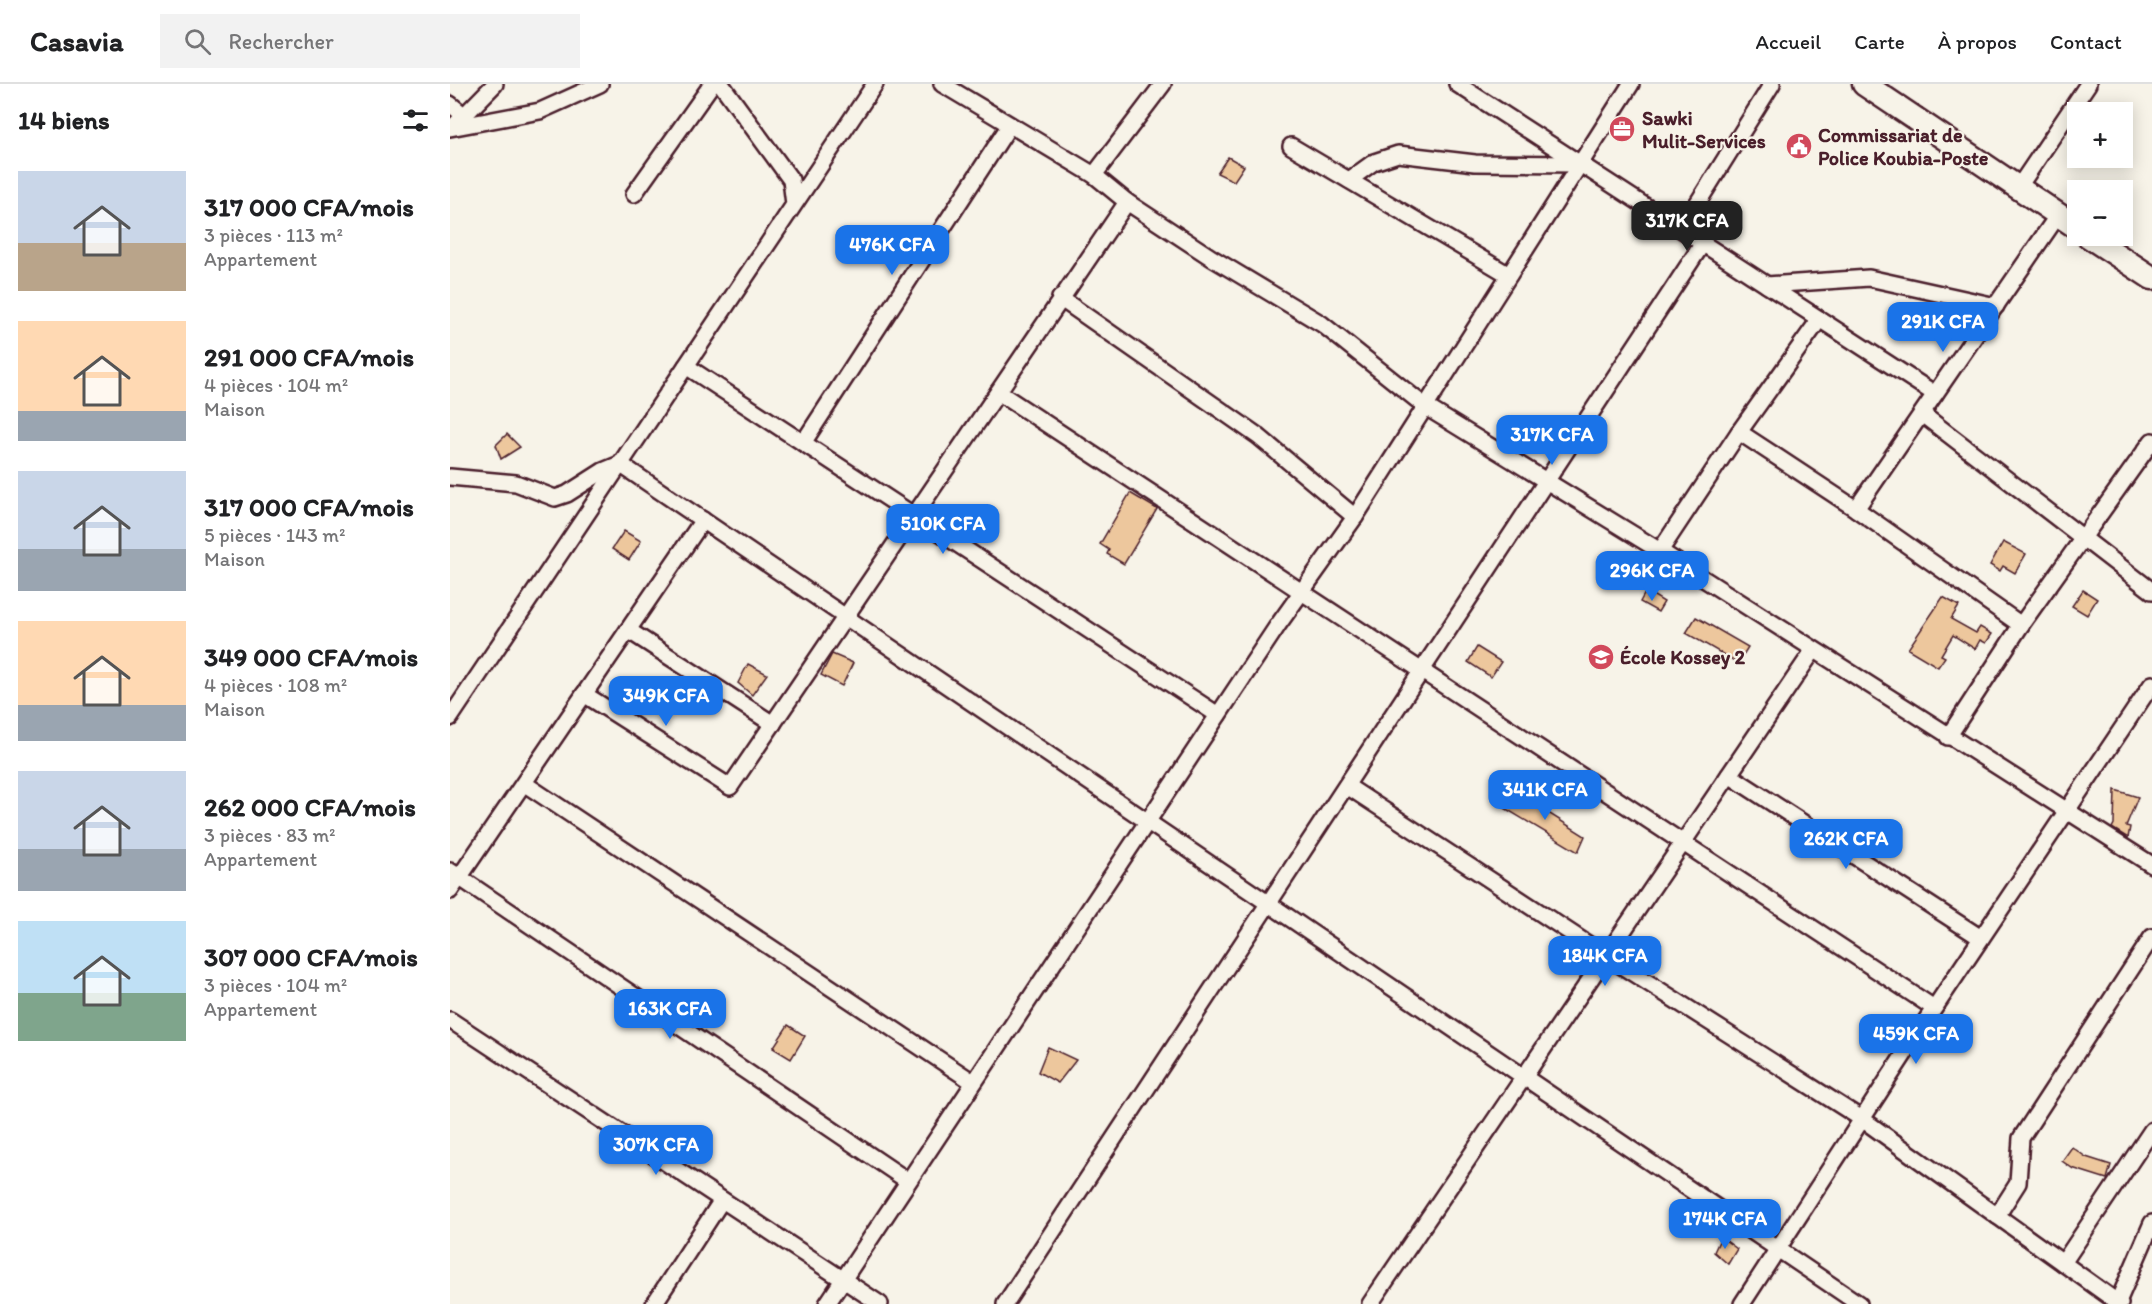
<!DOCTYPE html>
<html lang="fr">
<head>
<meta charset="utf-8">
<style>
  :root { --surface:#fff; --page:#f2f2f2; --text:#202124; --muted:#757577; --line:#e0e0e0; --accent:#1a73e8 }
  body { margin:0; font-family:Itim,sans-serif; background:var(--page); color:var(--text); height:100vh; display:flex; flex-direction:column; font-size:22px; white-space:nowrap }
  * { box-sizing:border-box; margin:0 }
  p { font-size:20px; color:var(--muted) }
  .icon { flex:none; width:33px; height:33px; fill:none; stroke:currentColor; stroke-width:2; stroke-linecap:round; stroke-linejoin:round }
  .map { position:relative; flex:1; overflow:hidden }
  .panel { display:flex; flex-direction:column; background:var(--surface); width:450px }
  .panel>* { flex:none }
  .buttons { position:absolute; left:1617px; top:18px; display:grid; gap:12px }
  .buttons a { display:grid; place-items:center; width:66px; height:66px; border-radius:0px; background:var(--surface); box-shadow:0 3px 15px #0003; font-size:30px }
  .price { position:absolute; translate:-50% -51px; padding:0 14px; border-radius:12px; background:var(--accent); color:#fff; font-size:20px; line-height:39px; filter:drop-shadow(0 2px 3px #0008) }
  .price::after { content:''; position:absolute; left:50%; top:36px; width:18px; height:14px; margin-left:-9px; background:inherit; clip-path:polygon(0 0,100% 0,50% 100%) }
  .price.active { background:#222; color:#fff }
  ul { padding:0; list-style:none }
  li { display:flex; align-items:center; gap:18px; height:150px; padding:0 18px }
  li span { display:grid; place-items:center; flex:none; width:168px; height:120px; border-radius:0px; color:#555 }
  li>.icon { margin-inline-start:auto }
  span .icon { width:72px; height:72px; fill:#fffc; stroke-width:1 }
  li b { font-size:26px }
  h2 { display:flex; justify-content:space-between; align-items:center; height:72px; padding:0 18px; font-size:26px }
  header { display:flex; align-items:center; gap:36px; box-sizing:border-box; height:84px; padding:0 30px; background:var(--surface); border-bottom:2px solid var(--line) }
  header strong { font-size:28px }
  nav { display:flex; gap:33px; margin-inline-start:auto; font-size:21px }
  .search { width:420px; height:54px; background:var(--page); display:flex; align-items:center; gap:15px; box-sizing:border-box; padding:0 21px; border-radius:0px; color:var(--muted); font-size:22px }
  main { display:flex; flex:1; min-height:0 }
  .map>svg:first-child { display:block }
</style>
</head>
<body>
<header>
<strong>Casavia</strong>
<div class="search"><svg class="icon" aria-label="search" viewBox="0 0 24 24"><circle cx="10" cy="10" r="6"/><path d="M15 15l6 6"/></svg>Rechercher</div>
<nav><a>Accueil</a><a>Carte</a><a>À propos</a><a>Contact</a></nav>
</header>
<main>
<section class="panel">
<h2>14 biens<svg class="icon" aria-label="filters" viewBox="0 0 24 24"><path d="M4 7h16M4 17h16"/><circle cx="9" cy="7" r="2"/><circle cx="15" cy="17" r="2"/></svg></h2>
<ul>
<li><span style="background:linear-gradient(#c9d6e8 60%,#b9a48a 0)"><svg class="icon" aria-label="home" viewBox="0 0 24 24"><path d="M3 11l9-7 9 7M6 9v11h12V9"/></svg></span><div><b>317 000 CFA/mois</b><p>3 pièces · 113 m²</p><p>Appartement</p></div></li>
<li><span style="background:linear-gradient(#ffd9b3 75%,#9aa5b1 0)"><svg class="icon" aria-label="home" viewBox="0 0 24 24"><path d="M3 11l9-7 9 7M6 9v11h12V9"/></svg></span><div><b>291 000 CFA/mois</b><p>4 pièces · 104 m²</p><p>Maison</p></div></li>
<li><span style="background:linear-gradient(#c9d6e8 65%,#9aa5b1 0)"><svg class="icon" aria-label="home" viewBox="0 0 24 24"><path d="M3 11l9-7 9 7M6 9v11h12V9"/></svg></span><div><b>317 000 CFA/mois</b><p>5 pièces · 143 m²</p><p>Maison</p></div></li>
<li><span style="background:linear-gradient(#ffd9b3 70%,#9aa5b1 0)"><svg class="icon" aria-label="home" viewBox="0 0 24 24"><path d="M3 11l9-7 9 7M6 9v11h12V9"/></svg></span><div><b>349 000 CFA/mois</b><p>4 pièces · 108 m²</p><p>Maison</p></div></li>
<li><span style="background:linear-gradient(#c9d6e8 65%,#9aa5b1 0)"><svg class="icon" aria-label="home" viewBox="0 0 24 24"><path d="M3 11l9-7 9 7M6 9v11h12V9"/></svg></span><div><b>262 000 CFA/mois</b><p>3 pièces · 83 m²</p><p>Appartement</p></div></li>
<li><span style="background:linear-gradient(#bfe0f5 60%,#7fa58c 0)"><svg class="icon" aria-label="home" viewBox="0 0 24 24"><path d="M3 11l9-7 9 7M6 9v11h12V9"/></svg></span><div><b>307 000 CFA/mois</b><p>3 pièces · 104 m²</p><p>Appartement</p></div></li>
</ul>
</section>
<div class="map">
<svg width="1702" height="1220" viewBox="0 0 1702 1220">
  <rect width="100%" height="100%" fill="#f7f3e8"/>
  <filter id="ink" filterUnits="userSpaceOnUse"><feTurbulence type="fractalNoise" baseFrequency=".0167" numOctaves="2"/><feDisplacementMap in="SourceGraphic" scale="12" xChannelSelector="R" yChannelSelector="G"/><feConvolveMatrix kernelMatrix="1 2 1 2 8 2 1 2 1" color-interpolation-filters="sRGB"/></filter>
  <g filter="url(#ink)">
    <!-- building -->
    <g fill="#edc79d" stroke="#4a1f2b" stroke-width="1.5">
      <polygon points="778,73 794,82 784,97 767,89"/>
      <polygon points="57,350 70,363 51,375 46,361"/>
      <polygon points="680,409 707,425 674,480 657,470 659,466 650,460"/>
      <polygon points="174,447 191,457 179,476 162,465"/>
      <polygon points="1553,458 1576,470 1565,489 1553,482 1550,487 1540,481"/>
      <polygon points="1169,477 1182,485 1175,497 1162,489"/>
      <polygon points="1633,506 1647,515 1637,531 1622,522"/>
      <polygon points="1196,507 1214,518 1208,528 1190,518"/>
      <polygon points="1493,513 1509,522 1501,535 1526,549 1530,543 1542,550 1536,559 1530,556 1525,565 1503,551 1491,571 1495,573 1488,583 1458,565"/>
      <polygon points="1246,533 1298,563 1288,579 1236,549"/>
      <polygon points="1027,563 1051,578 1041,593 1018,578"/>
      <polygon points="382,570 403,579 392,602 371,591"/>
      <polygon points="298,580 317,590 302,611 288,599"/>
      <polygon points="1665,706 1688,713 1676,742 1680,743 1678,754 1662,744 1664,740"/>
      <polygon points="1065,708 1135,752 1128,768 1053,723"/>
      <polygon points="338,941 355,952 341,975 323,964"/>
      <polygon points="598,963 626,976 608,999 588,988"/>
      <polygon points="1622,1063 1636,1073 1661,1081 1657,1095 1622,1084 1612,1077"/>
      <polygon points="1271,1153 1287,1165 1278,1180 1264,1168"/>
    </g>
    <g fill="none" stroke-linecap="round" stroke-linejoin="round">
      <defs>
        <g id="minor">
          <polyline points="271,0 341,96 344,120"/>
          <polyline points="492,0 644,91 677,118 762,174 872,240 976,323 1210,467 1702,781"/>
          <polyline points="1007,0 1485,310"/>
          <polyline points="0,20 15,32"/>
          <polyline points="4,42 45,0"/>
          <polyline points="0,44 90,27 150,0"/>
          <polyline points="841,62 1059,191"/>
          <polyline points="644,91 713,0"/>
          <polyline points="899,96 924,78 948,70 1025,79 1129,80"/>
          <polyline points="1568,104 1638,0"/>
          <polyline points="184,110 262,0"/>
          <polyline points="1232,144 1322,0"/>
          <polyline points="1317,201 1419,194 1546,222"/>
          <polyline points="610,214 808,352 905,433"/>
          <polyline points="236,282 768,631"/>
          <polyline points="548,308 1484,924"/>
          <polyline points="1472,330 1702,507"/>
          <polyline points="1289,348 1406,425 1571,541"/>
          <polyline points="353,359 559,42"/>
          <polyline points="0,393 66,399 105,414 117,410 153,387 170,380 1409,1220"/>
          <polyline points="1406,425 1608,131"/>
          <polyline points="1210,467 1289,348 1369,236"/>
          <polyline points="178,546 323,640"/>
          <polyline points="134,610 280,703 677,118"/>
          <polyline points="0,634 425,0"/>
          <polyline points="1498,653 1571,541 1702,357"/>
          <polyline points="1279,691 1531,854"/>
          <polyline points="75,700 523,998"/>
          <polyline points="897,702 1156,872 1412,1035 1670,1220"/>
          <polyline points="0,787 458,1097"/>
          <polyline points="0,807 253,436"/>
          <polyline points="0,936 430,1220"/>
          <polyline points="1547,1132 1568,1099 1571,1054 1702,853"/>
          <polyline points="1613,1179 1702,1046"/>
          <polyline points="204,1220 272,1116"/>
          <polyline points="377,1220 828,541 905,433 1181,0"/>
          <polyline points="555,1220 1253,159"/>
          <polyline points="920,1220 1363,567"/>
          <polyline points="1292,1220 1477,935 1702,600"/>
          <polyline points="1667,1220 1702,1139"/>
        </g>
        <g id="primary">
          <polyline points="1414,0 1628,144"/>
          <polyline points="1638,152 1702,194"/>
        </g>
      </defs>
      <!-- minor casing -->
      <use href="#minor" stroke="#4a1f2b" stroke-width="20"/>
      <!-- primary casing -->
      <use href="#primary" stroke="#4a1f2b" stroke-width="27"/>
      <!-- minor -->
      <use href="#minor" stroke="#f7f3e8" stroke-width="15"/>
      <!-- primary -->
      <use href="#primary" stroke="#f7f3e8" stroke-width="22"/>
    </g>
  </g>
  <!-- icons -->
  <defs>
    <symbol id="office-disc" viewBox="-11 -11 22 22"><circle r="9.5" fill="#d1495b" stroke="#f7f3e8"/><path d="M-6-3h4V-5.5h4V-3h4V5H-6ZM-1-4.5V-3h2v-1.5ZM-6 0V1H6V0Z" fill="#fff"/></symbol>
    <symbol id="civic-disc" viewBox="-11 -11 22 22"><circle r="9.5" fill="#d1495b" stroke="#f7f3e8"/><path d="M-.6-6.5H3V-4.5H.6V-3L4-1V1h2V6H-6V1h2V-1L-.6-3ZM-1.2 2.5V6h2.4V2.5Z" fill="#fff"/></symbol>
    <symbol id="school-disc" viewBox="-11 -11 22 22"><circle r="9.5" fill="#d1495b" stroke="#f7f3e8"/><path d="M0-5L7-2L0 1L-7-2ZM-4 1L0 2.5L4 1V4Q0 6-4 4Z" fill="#fff"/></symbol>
  </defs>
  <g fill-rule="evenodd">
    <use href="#office-disc" x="1157" y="30" width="30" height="30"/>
    <use href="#civic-disc" x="1334" y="47" width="30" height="30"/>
    <use href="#school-disc" x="1136" y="558" width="30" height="30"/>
  </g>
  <g text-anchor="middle" stroke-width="4.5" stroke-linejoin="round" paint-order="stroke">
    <!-- poi labels -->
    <g font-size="20" font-weight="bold" fill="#4a1f2b" stroke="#f7f3e8" text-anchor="start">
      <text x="1192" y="41">Sawki<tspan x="1192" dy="23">Mulit-Services</tspan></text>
      <text x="1368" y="58">Commissariat de<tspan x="1368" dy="23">Police Koubia-Poste</tspan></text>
      <text x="1170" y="580">École Kossey 2</text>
    </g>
  </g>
</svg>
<div class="buttons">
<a>+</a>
<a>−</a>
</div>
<b class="price active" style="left:1237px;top:168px">317K CFA</b>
<b class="price" style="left:442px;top:192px">476K CFA</b>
<b class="price" style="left:1493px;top:269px">291K CFA</b>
<b class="price" style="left:1102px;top:382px">317K CFA</b>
<b class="price" style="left:493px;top:471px">510K CFA</b>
<b class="price" style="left:1202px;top:518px">296K CFA</b>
<b class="price" style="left:216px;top:643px">349K CFA</b>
<b class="price" style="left:1095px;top:737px">341K CFA</b>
<b class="price" style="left:1396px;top:786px">262K CFA</b>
<b class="price" style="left:1155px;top:903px">184K CFA</b>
<b class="price" style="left:220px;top:956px">163K CFA</b>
<b class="price" style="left:1466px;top:981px">459K CFA</b>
<b class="price" style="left:206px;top:1092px">307K CFA</b>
<b class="price" style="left:1275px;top:1166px">174K CFA</b>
</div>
</main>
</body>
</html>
